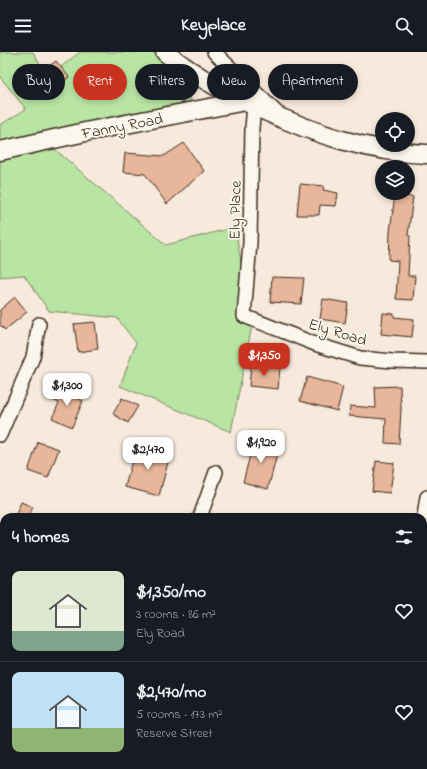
<!DOCTYPE html>
<html lang="en">
<head>
<meta charset="utf-8">
<style>
  :root { --surface:#171b24; --page:#242831; --text:#f1f3f6; --muted:#9ea1a6; --line:#363941; --accent:#c8321e }
  body { margin:0; font-family:"Indie Flower",sans-serif; background:var(--page); color:var(--text); height:100vh; display:flex; flex-direction:column; font-size:15px; white-space:nowrap }
  * { box-sizing:border-box; margin:0 }
  p { font-size:13px; color:var(--muted) }
  .icon { flex:none; width:22px; height:22px; fill:none; stroke:currentColor; stroke-width:2; stroke-linecap:round; stroke-linejoin:round }
  .map { position:relative; flex:1; overflow:hidden }
  .panel { position:absolute; left:0px; top:461px; width:427px; height:256px; display:flex; flex-direction:column; background:var(--surface); border-radius:12px 12px 0 0; box-shadow:0 2px 6px #0003 }
  .panel>* { flex:none }
  .top-card { position:absolute; left:12px; top:12px; width:403px; height:36px; display:flex; gap:8px }
  .buttons { position:absolute; left:375px; top:60px; display:grid; gap:8px }
  .buttons a { display:grid; place-items:center; width:40px; height:40px; border-radius:50%; background:var(--surface); box-shadow:0 2px 6px #0003; font-size:20px }
  .price { position:absolute; translate:-50% -34px; padding:0 9px; border-radius:8px; background:#fff; color:#222; font-size:13px; line-height:26px; filter:drop-shadow(0 1px 2px #0008) }
  .price::after { content:''; position:absolute; left:50%; top:24px; width:12px; height:9px; margin-left:-6px; background:inherit; clip-path:polygon(0 0,100% 0,50% 100%) }
  .price.active { background:var(--accent); color:#fff }
  ul { padding:0; list-style:none }
  li { display:flex; align-items:center; gap:12px; height:100px; padding:0 12px }
  li+li { border-top:1px solid var(--line) }
  li span { display:grid; place-items:center; flex:none; width:112px; height:80px; border-radius:8px; color:#555 }
  li>.icon { margin-inline-start:auto }
  span .icon { width:48px; height:48px; fill:#fffc; stroke-width:1 }
  li b { font-size:17px }
  h2 { display:flex; justify-content:space-between; align-items:center; height:48px; padding:0 12px; font-size:17px }
  .chip { padding:0 14px; border-radius:18px; background:var(--surface); box-shadow:0 2px 6px #0003; font-size:14px; line-height:36px }
  .chip.active { background:var(--accent); color:#fff }
  header { display:flex; justify-content:space-between; align-items:center; height:52px; padding:0 12px; background:var(--surface); font-size:18px; font-weight:800 }
  .map>svg:first-child { display:block }
</style>
</head>
<body>
<header><svg class="icon" aria-label="menu" viewBox="0 0 24 24"><path d="M4 6h16M4 12h16M4 18h16"/></svg>Keyplace<svg class="icon" aria-label="search" viewBox="0 0 24 24"><circle cx="10" cy="10" r="6"/><path d="M15 15l6 6"/></svg></header>
<div class="map">
<svg width="427" height="717" viewBox="0 0 427 717">
  <rect width="100%" height="100%" fill="#f7eadc"/>
  <filter id="ink" filterUnits="userSpaceOnUse"><feTurbulence type="fractalNoise" baseFrequency=".025" numOctaves="2"/><feDisplacementMap in="SourceGraphic" scale="8" xChannelSelector="R" yChannelSelector="G"/><feConvolveMatrix kernelMatrix="1 2 1 2 8 2 1 2 1" color-interpolation-filters="sRGB"/></filter>
  <g filter="url(#ink)">
    <!-- green -->
    <polygon fill="#b8e5a3" stroke="#7a8860" points="0,0 33,0 48,25 80,0 153,0 191,32 190,50 36,81 166,193 235,175 252,273 231,380 120,334 136,291 117,266 49,259 24,223 0,225 0,73 26,57 0,25"/>
    <!-- building -->
    <g fill="#e8b69a" stroke="#3b2a1e">
      <polygon points="56,9 69,25 54,37 41,20"/>
      <polygon points="184,91 204,119 167,152 145,122 123,120 125,101 164,104"/>
      <polygon points="300,132 324,134 323,138 338,141 336,154 320,153 319,163 297,163"/>
      <polygon points="395,143 413,145 408,183 410,184 408,224 415,224 413,248 396,247 398,209 389,208 390,179"/>
      <polygon points="272,225 304,226 301,252 270,250"/>
      <polygon points="15,245 27,260 5,278 0,273 0,258"/>
      <polygon points="323,247 348,251 345,271 320,267"/>
      <polygon points="383,261 394,262 394,265 414,267 412,285 381,282"/>
      <polygon points="95,270 98,297 78,300 74,272"/>
      <polygon points="251,313 280,316 278,337 249,334"/>
      <polygon points="307,325 343,335 337,359 300,349"/>
      <polygon points="400,334 401,357 399,392 385,391 386,367 349,364 350,354 376,356 375,335"/>
      <polygon points="59,336 76,344 75,345 83,349 72,375 52,366 59,351 53,348"/>
      <polygon points="122,346 138,354 128,371 113,362"/>
      <polygon points="254,388 279,395 268,437 243,430"/>
      <polygon points="38,390 59,397 48,426 28,419"/>
      <polygon points="136,394 170,403 159,444 125,435"/>
      <polygon points="376,409 394,411 390,441 372,439"/>
      <polygon points="21,450 33,455 28,465 15,465"/>
    </g>
    <g fill="none" stroke-linecap="round" stroke-linejoin="round">
      <defs>
        <g id="street">
          <polyline points="214,0 276,60"/>
          <polyline points="254,54 252,76 250,191 244,264 315,292 360,306 392,309 427,310"/>
          <polyline points="0,383 33,305 39,272"/>
          <polyline points="200,465 216,420"/>
          <polyline points="423,471 427,445"/>
          <polyline points="423,574 427,574"/>
          <polyline points="106,717 107,713"/>
          <polyline points="363,717 365,713"/>
        </g>
        <g id="secondary">
          <path d="M165,0C194,24 227,41 261,57C315,82 368,100 427,102"/>
          <polyline points="0,99 90,79 245,49"/>
        </g>
      </defs>
      <!-- street casing -->
      <use href="#street" stroke="#3b2a1e" stroke-width="16"/>
      <!-- secondary casing -->
      <use href="#secondary" stroke="#3b2a1e" stroke-width="21"/>
      <!-- street -->
      <use href="#street" stroke="#fbf7ec" stroke-width="13"/>
      <!-- secondary -->
      <use href="#secondary" stroke="#fbf7ec" stroke-width="18"/>
    </g>
  </g>
  <g text-anchor="middle" stroke-width="3.5" stroke-linejoin="round" paint-order="stroke">
    <!-- street labels -->
    <g font-size="16" fill="#3b2a1e" stroke="#fbf7ec">
      <text transform="translate(122 73) rotate(-11)" y="6">Fanny Road</text>
      <text transform="translate(234 158) rotate(-89)" y="6">Ely Place</text>
      <text transform="translate(338 279) rotate(17)" y="6">Ely Road</text>
    </g>
  </g>
</svg>
<div class="buttons">
<a><svg class="icon" aria-label="locate" viewBox="0 0 24 24"><circle cx="12" cy="12" r="6"/><path d="M12 2v4M12 18v4M2 12h4M18 12h4"/></svg></a>
<a><svg class="icon" aria-label="layers" viewBox="0 0 24 24"><path d="M12 4l9 5-9 5-9-5zM3 14l9 5 9-5"/></svg></a>
</div>
<b class="price active" style="left:264px;top:325px">$1,350</b>
<b class="price" style="left:67px;top:355px">$1,300</b>
<b class="price" style="left:261px;top:412px">$1,920</b>
<b class="price" style="left:148px;top:419px">$2,470</b>
<div class="top-card">
<a class="chip">Buy</a>
<a class="chip active">Rent</a>
<a class="chip">Filters</a>
<a class="chip">New</a>
<a class="chip">Apartment</a>
</div>
<section class="panel">
<h2>4 homes<svg class="icon" aria-label="filters" viewBox="0 0 24 24"><path d="M4 7h16M4 17h16"/><circle cx="9" cy="7" r="2"/><circle cx="15" cy="17" r="2"/></svg></h2>
<ul>
<li><span style="background:linear-gradient(#dfe7d0 75%,#7fa58c 0)"><svg class="icon" aria-label="home" viewBox="0 0 24 24"><path d="M3 11l9-7 9 7M6 9v11h12V9"/></svg></span><div><b>$1,350/mo</b><p>3 rooms · 86 m²</p><p>Ely Road</p></div><svg class="icon" aria-label="heart" viewBox="0 0 24 24"><path d="M12 20l-8-8c-3-5 5-10 8-4 3-6 11-1 8 4z"/></svg></li>
<li><span style="background:linear-gradient(#bfe0f5 70%,#8fb573 0)"><svg class="icon" aria-label="home" viewBox="0 0 24 24"><path d="M3 11l9-7 9 7M6 9v11h12V9"/></svg></span><div><b>$2,470/mo</b><p>5 rooms · 173 m²</p><p>Reserve Street</p></div><svg class="icon" aria-label="heart" viewBox="0 0 24 24"><path d="M12 20l-8-8c-3-5 5-10 8-4 3-6 11-1 8 4z"/></svg></li>
</ul>
</section>
</div>
</body>
</html>
